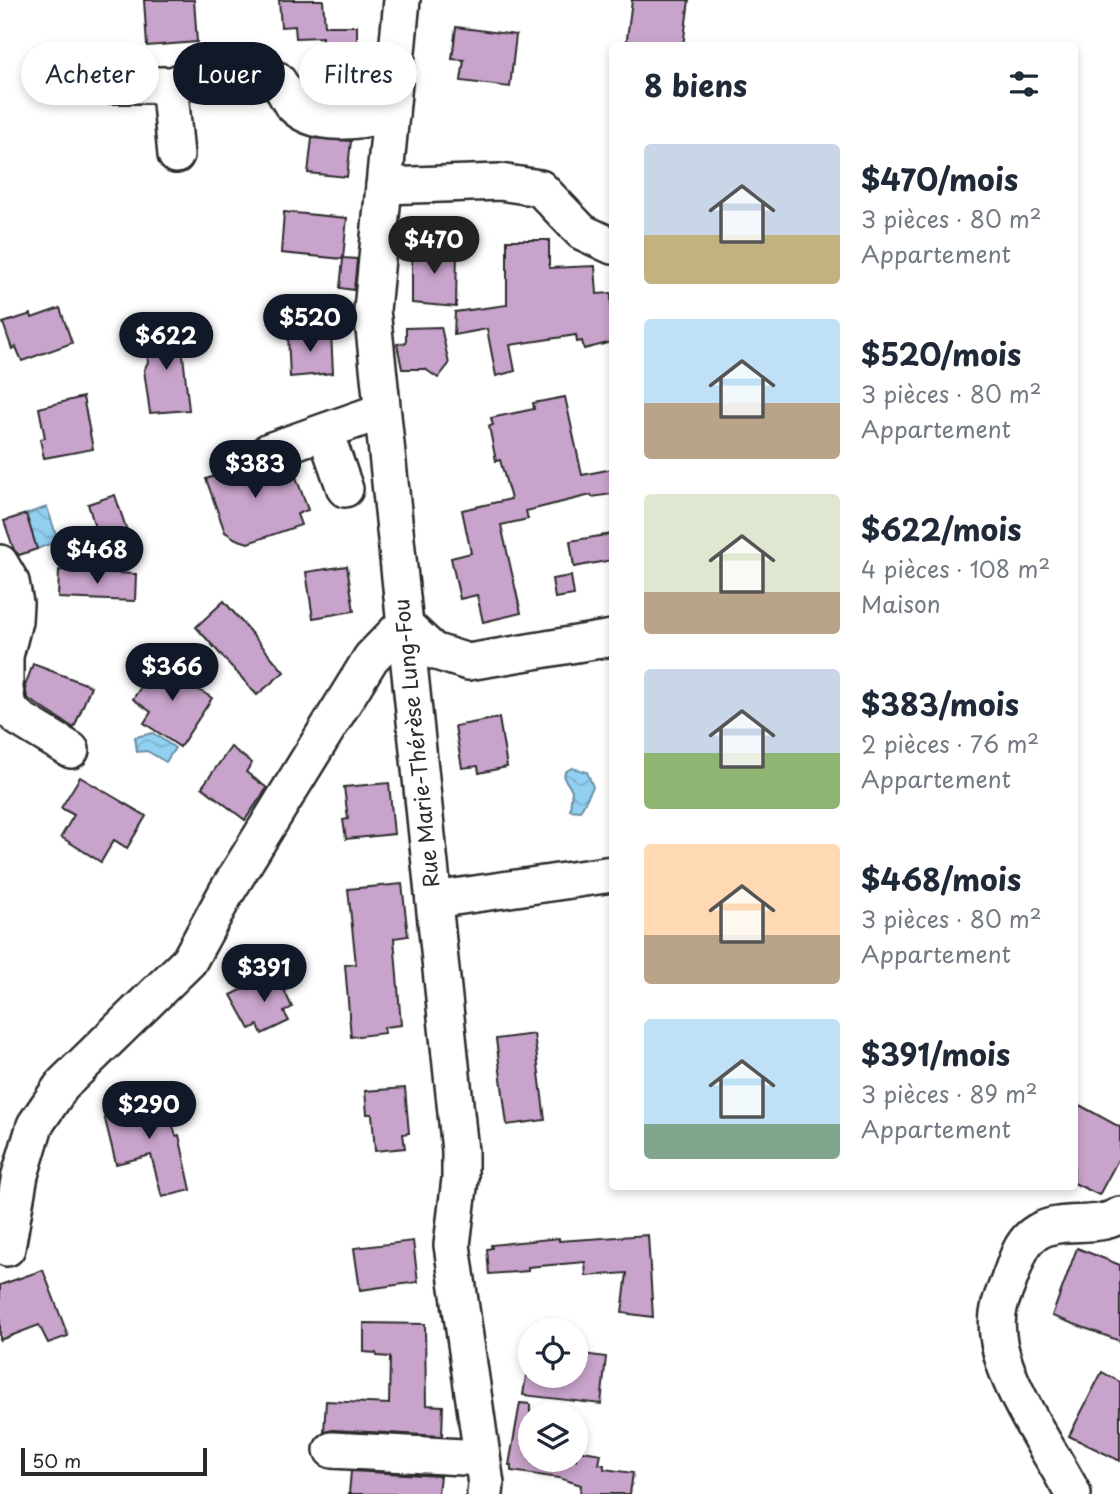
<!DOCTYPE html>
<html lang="fr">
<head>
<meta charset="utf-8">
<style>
  :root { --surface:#fff; --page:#f6f6f7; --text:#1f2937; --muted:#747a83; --accent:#111827 }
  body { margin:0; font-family:"Playpen Sans",sans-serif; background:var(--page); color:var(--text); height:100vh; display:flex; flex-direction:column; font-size:26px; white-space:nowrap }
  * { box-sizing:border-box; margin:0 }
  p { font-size:23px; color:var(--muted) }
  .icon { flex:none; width:38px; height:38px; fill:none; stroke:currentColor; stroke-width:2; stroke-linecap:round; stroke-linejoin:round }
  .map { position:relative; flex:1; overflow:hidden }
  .drawer { position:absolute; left:609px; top:42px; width:469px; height:1148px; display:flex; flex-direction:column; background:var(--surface); border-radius:7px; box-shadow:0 4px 10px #0003 }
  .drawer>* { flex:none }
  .guide { position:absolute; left:21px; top:42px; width:483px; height:63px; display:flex; gap:14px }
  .buttons { position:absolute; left:518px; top:1318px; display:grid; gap:14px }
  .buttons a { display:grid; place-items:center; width:70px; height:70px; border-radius:50%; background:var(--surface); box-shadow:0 4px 10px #0003; font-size:35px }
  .scale { position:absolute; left:21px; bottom:18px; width:186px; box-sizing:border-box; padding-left:7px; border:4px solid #2b2b2b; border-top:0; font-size:19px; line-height:24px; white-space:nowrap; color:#2b2b2b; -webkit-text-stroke:5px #fff; paint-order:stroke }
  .price { position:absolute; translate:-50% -60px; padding:0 16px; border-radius:24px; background:var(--accent); color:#fff; font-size:23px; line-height:46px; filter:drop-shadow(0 2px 4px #0008) }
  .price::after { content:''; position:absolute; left:50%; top:42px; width:21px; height:16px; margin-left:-10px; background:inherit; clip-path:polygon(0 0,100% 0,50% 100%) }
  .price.current { background:#222; color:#fff }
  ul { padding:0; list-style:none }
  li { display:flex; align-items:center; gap:21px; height:175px; padding:0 35px }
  li span { display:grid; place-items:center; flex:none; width:196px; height:140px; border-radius:7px; color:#555 }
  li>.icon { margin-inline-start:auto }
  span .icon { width:84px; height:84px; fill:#fffc; stroke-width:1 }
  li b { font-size:30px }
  h2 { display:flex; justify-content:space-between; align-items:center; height:84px; padding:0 35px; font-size:30px }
  .tag { padding:0 24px; border-radius:32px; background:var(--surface); box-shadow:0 4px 10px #0003; font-size:24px; line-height:63px }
  .tag.current { background:var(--accent); color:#fff }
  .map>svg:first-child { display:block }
</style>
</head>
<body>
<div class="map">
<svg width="1120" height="1494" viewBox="0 0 1120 1494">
  <defs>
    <pattern id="water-waves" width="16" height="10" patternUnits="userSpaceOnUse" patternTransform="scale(1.75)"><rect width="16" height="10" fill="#92d0f2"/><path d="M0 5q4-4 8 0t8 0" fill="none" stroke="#7eb3d0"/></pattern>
  </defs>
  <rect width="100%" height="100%" fill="#fff"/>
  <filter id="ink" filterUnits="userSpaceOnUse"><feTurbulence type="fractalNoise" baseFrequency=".0143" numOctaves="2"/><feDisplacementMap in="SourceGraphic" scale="14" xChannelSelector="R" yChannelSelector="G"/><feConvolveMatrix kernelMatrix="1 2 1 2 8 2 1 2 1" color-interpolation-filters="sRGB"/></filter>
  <g filter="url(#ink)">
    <!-- water -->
    <g fill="url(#water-waves)" stroke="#698ea2" stroke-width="2">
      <polygon points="47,507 58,541 37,549 26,514"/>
      <polygon points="153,733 175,748 166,762 147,751 137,752 135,737"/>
      <polygon points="572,768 587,772 593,787 580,811 570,810 572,790 564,778 565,772"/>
    </g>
    <!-- building -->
    <g fill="#c8a3cb" stroke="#2b2b2b" stroke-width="2">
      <polygon points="144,0 194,0 197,42 147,46"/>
      <polygon points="279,0 323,0 325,26 357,26 357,66 358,67 355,100 328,100 316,97 322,37 296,38 295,26 281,27"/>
      <polygon points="632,0 689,0 683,46 626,46"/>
      <polygon points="456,27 516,35 510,87 461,81 464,60 452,59"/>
      <polygon points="312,138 351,141 347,177 308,173"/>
      <polygon points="284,212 347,218 343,258 357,259 354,290 340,288 343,259 281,253"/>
      <polygon points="507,240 549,240 549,268 595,266 597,294 611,293 612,342 584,349 582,341 577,342 576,335 510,345 515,371 496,376 487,329 454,335 455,312 507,305"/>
      <polygon points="412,247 457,248 456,307 412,303"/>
      <polygon points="60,308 72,343 22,361 16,347 12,349 3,323 31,314 32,318"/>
      <polygon points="441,327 449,364 438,378 425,369 402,369 397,344 406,343 406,328"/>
      <polygon points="180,328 189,410 150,413 144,370 148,362 145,331"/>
      <polygon points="331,332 333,373 290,377 288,335"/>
      <polygon points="83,397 93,449 44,458 40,439 45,438 39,408"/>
      <polygon points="565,397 582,475 612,469 612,494 592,497 591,495 526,511 528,519 501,525 521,613 483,622 477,595 460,599 451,558 471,553 462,510 511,499 500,460 496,461 489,426 493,425 491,418 534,409 533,403"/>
      <polygon points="248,453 260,475 277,479 291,474 293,478 296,477 308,510 297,514 301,525 248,543 236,539 225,532 206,479 218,475 215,465"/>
      <polygon points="115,495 128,534 100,544 88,504"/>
      <polygon points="26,514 37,549 19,555 14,550 4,521"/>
      <polygon points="612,534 612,560 574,567 570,541"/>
      <polygon points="347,566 354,611 313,618 306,572"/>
      <polygon points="59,570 136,574 135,601 58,598"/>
      <polygon points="571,576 574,595 555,598 552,579"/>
      <polygon points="224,601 284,672 257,695 196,627"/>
      <polygon points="33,664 91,686 74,728 27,698 25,686"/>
      <polygon points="167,664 188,675 185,681 212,698 180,747 144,723 151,712 133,699 154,667 162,672"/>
      <polygon points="499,718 507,767 479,773 478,766 462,768 455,726"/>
      <polygon points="231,747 252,763 246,772 267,788 245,820 202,787"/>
      <polygon points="80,777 146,816 127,848 114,840 101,862 61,837 74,815 61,808"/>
      <polygon points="389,783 394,834 346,839 343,820 348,819 344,787"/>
      <polygon points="402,884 408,936 394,938 401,1025 384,1027 385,1033 351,1037 345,965 356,964 348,889"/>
      <polygon points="276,973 292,1007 284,1012 289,1021 262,1034 258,1025 250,1029 231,995"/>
      <polygon points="534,1034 545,1120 507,1125 496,1039"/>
      <polygon points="405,1088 409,1133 403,1134 405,1148 375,1151 372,1114 367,1114 365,1091"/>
      <polygon points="164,1095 176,1136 179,1135 191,1190 162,1197 151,1155 116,1164 103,1111"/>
      <polygon points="1074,1102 1120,1127 1120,1156 1099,1195 1074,1183"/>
      <polygon points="648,1235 653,1317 622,1313 627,1273 586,1276 585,1262 528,1267 528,1271 489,1274 487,1249 492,1248 491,1245 559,1238 559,1241"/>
      <polygon points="413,1241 418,1282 360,1290 354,1248"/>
      <polygon points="1077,1248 1120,1265 1120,1341 1052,1316"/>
      <polygon points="43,1270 68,1336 48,1343 39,1325 0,1340 0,1285"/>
      <polygon points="364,1323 425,1324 426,1405 443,1406 442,1436 333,1430 324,1432 326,1401 389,1404 390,1357 377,1356 376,1353 364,1352"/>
      <polygon points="576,1353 606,1357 601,1404 523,1395 526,1376 576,1376"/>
      <polygon points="1102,1372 1120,1382 1120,1461 1069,1436"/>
      <polygon points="520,1403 530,1404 530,1460 576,1460 577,1450 601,1454 599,1464 604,1465 604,1469 633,1473 630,1494 580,1494 581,1485 559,1478 511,1471 511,1465 509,1465"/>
      <polygon points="351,1471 440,1476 438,1494 349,1494"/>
    </g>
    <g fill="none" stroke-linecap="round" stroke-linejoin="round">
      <defs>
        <g id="minor">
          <polyline points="402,0 372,310 460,1151 460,1179 452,1245 486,1484 485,1494"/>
          <polyline points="79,85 174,85"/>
          <path d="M176,155L171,103L174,85L180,82L269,78L277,80C283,87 286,96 291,103C314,130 361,121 391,114"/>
          <polyline points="384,186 500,182 540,188 582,232 612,246"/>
          <polyline points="325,432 345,489"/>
          <polyline points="269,451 382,411"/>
          <polyline points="0,563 11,582 15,603 14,621 5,656 5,689 8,708 20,719 71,750"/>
          <polyline points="434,900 612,874"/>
          <polyline points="7,1248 20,1175 35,1125 63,1084 189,961 226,893 371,658 404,624 433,651 468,662 612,638"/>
          <polyline points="332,1450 482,1458"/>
          <path d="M1073,1494C1048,1445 986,1364 999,1308C1001,1298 1007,1287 1010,1277C1017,1260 1020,1242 1037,1232C1061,1217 1096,1230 1120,1215"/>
        </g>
      </defs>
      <!-- minor casing -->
      <use href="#minor" stroke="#2b2b2b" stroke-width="40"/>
      <!-- minor -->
      <use href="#minor" stroke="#fff" stroke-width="35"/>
    </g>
  </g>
  <g text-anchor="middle" stroke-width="6" stroke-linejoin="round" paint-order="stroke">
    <!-- street labels -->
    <g font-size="21" fill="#2b2b2b" stroke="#fff">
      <text transform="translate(417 743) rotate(-96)" y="7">Rue Marie-Thérèse Lung-Fou</text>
    </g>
  </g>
</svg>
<div class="buttons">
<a><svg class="icon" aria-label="locate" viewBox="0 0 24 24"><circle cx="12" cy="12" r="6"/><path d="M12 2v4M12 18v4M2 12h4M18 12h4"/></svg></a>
<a><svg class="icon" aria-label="layers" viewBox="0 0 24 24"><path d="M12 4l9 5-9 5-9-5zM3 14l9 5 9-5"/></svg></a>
</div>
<div class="scale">50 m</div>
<b class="price current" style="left:434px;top:276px">$470</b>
<b class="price" style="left:310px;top:354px">$520</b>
<b class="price" style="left:166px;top:372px">$622</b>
<b class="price" style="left:255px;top:500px">$383</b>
<b class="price" style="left:97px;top:586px">$468</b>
<b class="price" style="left:172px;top:703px">$366</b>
<b class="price" style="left:264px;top:1004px">$391</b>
<b class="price" style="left:149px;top:1141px">$290</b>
<div class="guide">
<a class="tag">Acheter</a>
<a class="tag current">Louer</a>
<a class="tag">Filtres</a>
</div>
<section class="drawer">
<h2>8 biens<svg class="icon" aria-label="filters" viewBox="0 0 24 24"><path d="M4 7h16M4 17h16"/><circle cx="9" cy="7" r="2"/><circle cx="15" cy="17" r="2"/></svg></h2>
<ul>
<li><span style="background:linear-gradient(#c9d6e8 65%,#c2b280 0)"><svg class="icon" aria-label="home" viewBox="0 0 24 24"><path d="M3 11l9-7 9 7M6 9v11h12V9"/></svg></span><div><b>$470/mois</b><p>3 pièces · 80 m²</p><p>Appartement</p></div></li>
<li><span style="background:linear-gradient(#bfe0f5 60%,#b9a48a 0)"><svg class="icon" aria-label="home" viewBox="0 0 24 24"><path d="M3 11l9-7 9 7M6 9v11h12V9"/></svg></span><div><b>$520/mois</b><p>3 pièces · 80 m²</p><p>Appartement</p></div></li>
<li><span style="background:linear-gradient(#dfe7d0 70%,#b9a48a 0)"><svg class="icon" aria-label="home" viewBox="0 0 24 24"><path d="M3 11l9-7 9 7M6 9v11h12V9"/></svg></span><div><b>$622/mois</b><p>4 pièces · 108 m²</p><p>Maison</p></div></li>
<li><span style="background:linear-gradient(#c9d6e8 60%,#8fb573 0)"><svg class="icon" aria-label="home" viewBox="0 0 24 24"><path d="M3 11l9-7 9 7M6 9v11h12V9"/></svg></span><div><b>$383/mois</b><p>2 pièces · 76 m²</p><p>Appartement</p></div></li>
<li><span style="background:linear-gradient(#ffd9b3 65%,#b9a48a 0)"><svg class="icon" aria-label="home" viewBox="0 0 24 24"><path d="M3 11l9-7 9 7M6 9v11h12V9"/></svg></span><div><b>$468/mois</b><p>3 pièces · 80 m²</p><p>Appartement</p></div></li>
<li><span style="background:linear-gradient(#bfe0f5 75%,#7fa58c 0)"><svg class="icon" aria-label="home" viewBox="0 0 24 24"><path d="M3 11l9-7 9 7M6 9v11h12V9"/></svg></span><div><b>$391/mois</b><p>3 pièces · 89 m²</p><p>Appartement</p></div></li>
</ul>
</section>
</div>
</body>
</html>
